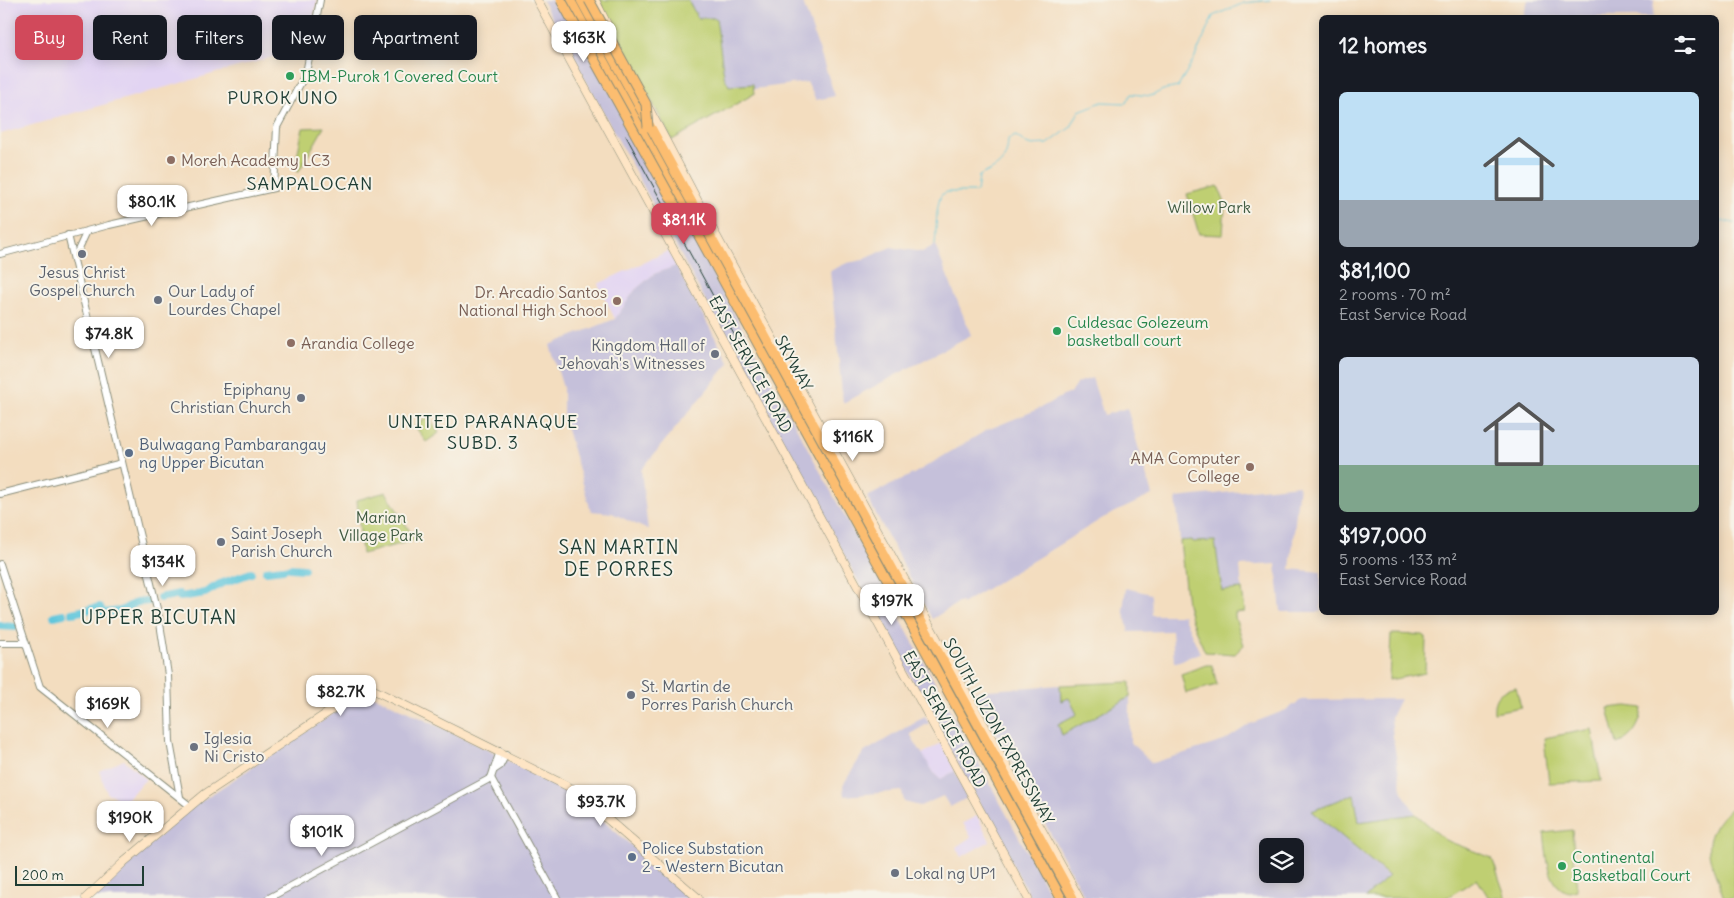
<!DOCTYPE html>
<html lang="en">
<head>
<meta charset="utf-8">
<style>
  :root { --surface:#171b24; --page:#242831; --text:#f1f3f6; --muted:#9ea1a6; --accent:#d1495b }
  body { margin:0; font-family:Delius,sans-serif; background:var(--page); color:var(--text); height:100vh; display:flex; flex-direction:column; font-size:19px; white-space:nowrap }
  * { box-sizing:border-box; margin:0 }
  p { font-size:16px; color:var(--muted) }
  .icon { flex:none; width:28px; height:28px; fill:none; stroke:currentColor; stroke-width:2; stroke-linecap:round; stroke-linejoin:round }
  .map { position:relative; flex:1; overflow:hidden }
  .drawer { position:absolute; left:1319px; top:15px; width:400px; height:600px; display:flex; flex-direction:column; background:var(--surface); border-radius:8px; box-shadow:0 2px 12px #0003 }
  .drawer>* { flex:none }
  .top-card { position:absolute; left:15px; top:15px; width:475px; height:45px; display:flex; gap:10px }
  .buttons { position:absolute; left:1259px; top:838px; display:grid; gap:10px }
  .buttons a { display:grid; place-items:center; width:45px; height:45px; border-radius:8px; background:var(--surface); box-shadow:0 2px 12px #0003; font-size:25px }
  .scale { position:absolute; left:15px; bottom:12px; width:129px; box-sizing:border-box; padding-left:5px; border:2px solid #1f3d34; border-top:0; font-size:14px; line-height:18px; white-space:nowrap; color:#1f3d34; -webkit-text-stroke:4px #f7f3e8; paint-order:stroke }
  .price { position:absolute; translate:-50% -42px; padding:0 11px; border-radius:10px; background:#fff; color:#222; font-size:16px; line-height:32px; filter:drop-shadow(0 1px 2px #0008) }
  .price::after { content:''; position:absolute; left:50%; top:30px; width:15px; height:11px; margin-left:-8px; background:inherit; clip-path:polygon(0 0,100% 0,50% 100%) }
  .price.active { background:var(--accent); color:#fff }
  ul { padding:0; list-style:none }
  li { display:grid; align-content:center; gap:10px; height:265px; padding:0 20px }
  li span { display:grid; place-items:center; height:155px; border-radius:8px; color:#555 }
  li>.icon { margin-inline-start:auto }
  span .icon { width:90px; height:90px; fill:#fffc; stroke-width:1 }
  li b { font-size:21px }
  h2 { display:flex; justify-content:space-between; align-items:center; height:60px; padding:0 20px; font-size:21px }
  .tag { padding:0 18px; border-radius:8px; background:var(--surface); box-shadow:0 2px 12px #0003; font-size:18px; line-height:45px }
  .tag.active { background:var(--accent); color:#fff }
  .map>svg:first-child { display:block }
</style>
</head>
<body>
<div class="map">
<svg width="1734" height="898" viewBox="0 0 1734 898">
  <rect width="100%" height="100%" fill="#f7f3e8"/>
  <filter id="ink" filterUnits="userSpaceOnUse"><feTurbulence type="fractalNoise" baseFrequency=".02" numOctaves="2"/><feDisplacementMap in="SourceGraphic" scale="10" xChannelSelector="R" yChannelSelector="G"/><feConvolveMatrix kernelMatrix="1 2 1 2 8 2 1 2 1" color-interpolation-filters="sRGB"/></filter>
  <filter id="wash" filterUnits="userSpaceOnUse"><feTurbulence type="fractalNoise" baseFrequency=".0096" numOctaves="4" result="noise"/><feDisplacementMap in="SourceGraphic" scale="20" xChannelSelector="R" yChannelSelector="G"/><feGaussianBlur stdDeviation="1.12" result="paint"/><feColorMatrix in="noise" values="0 0 0 0 0 0 0 0 0 0 0 0 0 0 0 0 0 1.4 0 .05"/><feComposite in="paint" operator="in"/></filter>
  <g filter="url(#wash)">
    <rect width="100%" height="100%" fill="#f3ddbf"/>
    <!-- built -->
    <g fill="#e2d4f3">
      <polygon points="0,0 317,0 308,47 0,134"/>
      <polygon points="668,251 676,266 654,274 635,290 615,319 598,284"/>
      <polygon points="941,743 955,771 941,779 934,773 922,754"/>
      <polygon points="124,760 146,779 121,805 112,794 108,795 99,771"/>
      <polygon points="977,816 990,841 961,857 956,847 971,837 963,823"/>
    </g>
    <!-- industrial -->
    <g fill="#c5c0da" fill-rule="evenodd">
      <polygon points="542,0 564,0 1052,898 1031,898"/>
      <polygon points="688,0 802,0 835,96 816,100 807,82 754,89 753,84 729,86 724,76 717,39 698,18"/>
      <polygon points="1528,0 1654,0 1653,17 1523,17"/>
      <polygon points="935,245 971,335 843,403 830,271 847,263 863,260 891,247 922,252"/>
      <polygon points="676,266 729,363 641,470 648,530 612,513 591,511 563,416 563,388 550,345 615,319 635,290 654,274"/>
      <polygon points="1092,378 1104,415 1127,408 1152,495 1103,518 962,604 961,601 932,619 867,497 915,473 987,430 1036,410 1071,392 1077,383"/>
      <polygon points="1299,485 1290,569 1321,572 1321,612 1281,612 1276,564 1240,566 1242,589 1222,592 1215,541 1180,541 1176,498"/>
      <polygon points="1126,588 1151,594 1152,615 1183,615 1200,653 1174,663 1172,631 1129,632 1123,609"/>
      <path d="M1060,685L1061,701L1069,698L1077,715L1062,735L1130,697V742L1152,763L1224,741L1250,724L1286,710L1301,700L1400,699L1391,717L1393,737L1402,792L1416,814L1359,822L1354,794L1313,812L1389,877L1365,898H1085L974,691ZM1268,846H1295V874H1268Z"/>
      <polygon points="366,692 482,747 575,796 691,898 91,898 189,809"/>
      <polygon points="925,716 929,723 910,734 934,773 941,779 955,771 967,798 950,807 943,796 920,806 904,802 902,791 844,796 843,785 863,753"/>
    </g>
    <!-- green -->
    <g fill="#bfcf72" stroke="#6f8653">
      <polygon points="599,0 688,0 698,18 716,18 724,76 729,86 753,84 754,94 672,140"/>
      <polygon points="324,127 298,173 296,161 303,128"/>
      <polygon points="1218,186 1225,203 1223,235 1199,234 1187,194"/>
      <polygon points="428,417 439,433 426,442 415,426"/>
      <polygon points="386,492 415,540 362,554 357,500"/>
      <polygon points="1192,540 1193,542 1215,541 1222,591 1242,589 1245,612 1235,613 1235,617 1244,645 1235,654 1205,652 1192,622 1187,604 1180,541"/>
      <polygon points="1391,634 1423,635 1426,637 1425,673 1389,680"/>
      <polygon points="1206,665 1212,665 1217,685 1186,693 1181,674"/>
      <polygon points="1130,682 1130,697 1062,735 1058,724 1077,714 1069,698 1061,701 1060,685"/>
      <path d="M1516,687L1521,707L1494,712C1493,696 1501,690 1516,687Z"/>
      <path d="M1627,706L1642,708C1641,724 1633,738 1617,744L1608,708Z"/>
      <polygon points="1592,729 1601,781 1549,783 1544,738"/>
      <polygon points="1354,794 1359,822 1416,814 1445,840 1492,858 1506,898 1489,898 1477,879 1446,898 1365,898 1389,876 1312,811"/>
      <path d="M1734,805V898H1724C1709,854 1695,842 1734,805Z"/>
      <path d="M1572,830L1577,890L1569,892C1546,887 1547,851 1544,833Z"/>
    </g>
    <g fill="none" stroke-linecap="round" stroke-linejoin="round">
      <!-- stream -->
      <g stroke="#5fc6dc" stroke-width="1">
        <polyline points="1008,139 1016,136 1028,145 1048,144 1071,127 1079,111 1102,102 1126,103 1131,94 1151,96 1163,90 1178,87 1195,57 1213,16 1244,3 1270,0"/>
        <polyline points="1716,224 1722,221 1734,223"/>
        <path d="M935,245C937,226 935,212 941,195L947,192H977L979,176C998,167 1007,163 1008,141"/>
      </g>
      <!-- river -->
      <g stroke="#5fc6dc" stroke-width="8">
        <polyline points="290,568 304,569"/>
        <polyline points="266,571 283,569"/>
        <polyline points="160,598 179,594 180,597 205,593 220,584 251,573"/>
        <polyline points="72,613 100,607 103,613 121,611 137,602 149,601"/>
        <polyline points="54,616 63,614"/>
        <polyline points="0,626 15,627"/>
      </g>
    </g>
  </g>
  <g filter="url(#ink)">
    <g fill="none" stroke-linecap="round" stroke-linejoin="round">
      <defs>
        <g id="tertiary">
          <polyline points="68,235 159,617 168,675 170,742 180,797"/>
          <polyline points="0,254 109,225 274,188 277,127 306,73 320,0"/>
          <polyline points="74,259 87,231"/>
          <polyline points="0,494 122,463"/>
          <polyline points="0,564 40,687 190,806"/>
          <polyline points="0,643 24,643"/>
          <polyline points="494,770 500,766 506,754"/>
          <polyline points="491,778 557,898"/>
          <polyline points="491,778 500,751"/>
          <polyline points="269,898 491,778"/>
        </g>
        <g id="secondary">
          <polyline points="537,0 1028,898"/>
          <polyline points="595,0 611,32"/>
          <polyline points="647,105 711,226 1079,898"/>
          <polyline points="86,898 124,862 205,794 365,688 372,689 573,789 698,898"/>
        </g>
        <g id="motorway">
          <polyline points="570,0 1061,898"/>
          <polyline points="581,0 1073,898"/>
        </g>
      </defs>
      <!-- tertiary casing -->
      <use href="#tertiary" stroke="#898d7a" stroke-width="8"/>
      <!-- secondary casing -->
      <use href="#secondary" stroke="#898d7a" stroke-width="9"/>
      <!-- motorway casing -->
      <use href="#motorway" stroke="#898d7a" stroke-width="11"/>
      <!-- tertiary -->
      <use href="#tertiary" stroke="#fff" stroke-width="6"/>
      <!-- secondary -->
      <use href="#secondary" stroke="#fee5c5" stroke-width="8"/>
      <!-- motorway -->
      <use href="#motorway" stroke="#fcbd6f" stroke-width="9"/>
      <!-- rail -->
      <polyline stroke="#1f3d34" stroke-width="1" points="626,136 748,360"/>
      <defs>
        <g id="motorway-bridge">
          <polyline points="561,0 675,205 694,226"/>
          <polyline points="589,0 646,104 648,127"/>
        </g>
      </defs>
      <!-- motorway-bridge casing -->
      <use href="#motorway-bridge" stroke="#898d7a" stroke-width="11" stroke-linecap="butt"/>
      <!-- motorway-bridge -->
      <use href="#motorway-bridge" stroke="#fcbd6f" stroke-width="9"/>
    </g>
  </g>
  <!-- markers -->
  <g fill="#2e9e5b" stroke="#f7f3e8" stroke-width="2">
    <circle cx="290" cy="76" r="5"/>
    <circle cx="1057" cy="331" r="5"/>
    <circle cx="1562" cy="866" r="5"/>
  </g>
  <g fill="#8d6e63" stroke="#f7f3e8" stroke-width="2">
    <circle cx="171" cy="160" r="5"/>
    <circle cx="617" cy="301" r="5"/>
    <circle cx="291" cy="343" r="5"/>
    <circle cx="1250" cy="467" r="5"/>
  </g>
  <g fill="#6b7280" stroke="#f7f3e8" stroke-width="2">
    <circle cx="82" cy="254" r="5"/>
    <circle cx="158" cy="300" r="5"/>
    <circle cx="715" cy="354" r="5"/>
    <circle cx="301" cy="398" r="5"/>
    <circle cx="221" cy="542" r="5"/>
    <circle cx="631" cy="695" r="5"/>
    <circle cx="194" cy="747" r="5"/>
    <circle cx="895" cy="873" r="5"/>
  </g>
  <g fill="#5c6f8a" stroke="#f7f3e8" stroke-width="2">
    <circle cx="129" cy="453" r="5"/>
    <circle cx="632" cy="857" r="5"/>
  </g>
  <g text-anchor="middle" stroke-width="4" stroke-linejoin="round" paint-order="stroke">
    <!-- leisure labels -->
    <g font-size="16" fill="#27864d" stroke="#f7f3e8" text-anchor="start">
      <text x="300" y="82">IBM-Purok 1 Covered Court</text>
      <text x="1067" y="328">Culdesac Golezeum<tspan x="1067" dy="18">basketball court</tspan></text>
      <text x="1572" y="863">Continental<tspan x="1572" dy="18">Basketball Court</tspan></text>
    </g>
    <!-- education labels -->
    <g font-size="16" fill="#785e54" stroke="#f7f3e8" text-anchor="start">
      <text x="181" y="166">Moreh Academy LC3</text>
      <text x="607" y="298" text-anchor="end">Dr. Arcadio Santos<tspan x="607" dy="18">National High School</tspan></text>
      <text x="301" y="349">Arandia College</text>
      <text x="1240" y="464" text-anchor="end">AMA Computer<tspan x="1240" dy="18">College</tspan></text>
    </g>
    <!-- park labels -->
    <g font-size="16" fill="#3f5a40" stroke="#f7f3e8">
      <text x="1209" y="213">Willow Park</text>
      <text x="381" y="523">Marian<tspan x="381" dy="18">Village Park</tspan></text>
    </g>
    <!-- worship labels -->
    <g font-size="16" fill="#5b616d" stroke="#f7f3e8" text-anchor="start">
      <text x="82" y="278" text-anchor="middle">Jesus Christ<tspan x="82" dy="18">Gospel Church</tspan></text>
      <text x="168" y="297">Our Lady of<tspan x="168" dy="18">Lourdes Chapel</tspan></text>
      <text x="705" y="351" text-anchor="end">Kingdom Hall of<tspan x="705" dy="18">Jehovah's Witnesses</tspan></text>
      <text x="291" y="395" text-anchor="end">Epiphany<tspan x="291" dy="18">Christian Church</tspan></text>
      <text x="231" y="539">Saint Joseph<tspan x="231" dy="18">Parish Church</tspan></text>
      <text x="641" y="692">St. Martin de<tspan x="641" dy="18">Porres Parish Church</tspan></text>
      <text x="204" y="744">Iglesia<tspan x="204" dy="18">Ni Cristo</tspan></text>
      <text x="905" y="879">Lokal ng UP1</text>
    </g>
    <!-- street labels -->
    <g font-size="16" fill="#1f3d34" stroke="#f7f3e8">
      <text transform="translate(794 363) rotate(61)" y="6">SKYWAY</text>
      <text transform="translate(751 364) rotate(61)" y="6">EAST SERVICE ROAD</text>
      <text transform="translate(945 719) rotate(61)" y="6">EAST SERVICE ROAD</text>
      <text transform="translate(999 731) rotate(61)" y="6">SOUTH LUZON EXPRESSWAY</text>
    </g>
    <!-- service labels -->
    <g font-size="16" fill="#4e5e75" stroke="#f7f3e8" text-anchor="start">
      <text x="139" y="450">Bulwagang Pambarangay<tspan x="139" dy="18">ng Upper Bicutan</tspan></text>
      <text x="642" y="854">Police Substation<tspan x="642" dy="18">2 - Western Bicutan</tspan></text>
    </g>
    <!-- neighbourhood labels -->
    <g font-size="18" letter-spacing="1" fill="#1f3d34" stroke="#f7f3e8">
      <text x="283" y="104">PUROK UNO</text>
      <text x="310" y="190">SAMPALOCAN</text>
      <text x="483" y="428">UNITED PARANAQUE<tspan x="483" dy="21">SUBD. 3</tspan></text>
    </g>
    <!-- quarter labels -->
    <g font-size="19" letter-spacing="1" fill="#1f3d34" stroke="#f7f3e8">
      <text x="619" y="554">SAN MARTIN<tspan x="619" dy="22">DE PORRES</tspan></text>
      <text x="159" y="624">UPPER BICUTAN</text>
    </g>
  </g>
</svg>
<div class="buttons">
<a><svg class="icon" aria-label="layers" viewBox="0 0 24 24"><path d="M12 4l9 5-9 5-9-5zM3 14l9 5 9-5"/></svg></a>
</div>
<div class="scale">200 m</div>
<b class="price" style="left:584px;top:63px">$163K</b>
<b class="price" style="left:152px;top:227px">$80.1K</b>
<b class="price active" style="left:684px;top:245px">$81.1K</b>
<b class="price" style="left:109px;top:359px">$74.8K</b>
<b class="price" style="left:853px;top:462px">$116K</b>
<b class="price" style="left:163px;top:587px">$134K</b>
<b class="price" style="left:892px;top:626px">$197K</b>
<b class="price" style="left:341px;top:717px">$82.7K</b>
<b class="price" style="left:108px;top:729px">$169K</b>
<b class="price" style="left:601px;top:827px">$93.7K</b>
<b class="price" style="left:130px;top:843px">$190K</b>
<b class="price" style="left:322px;top:857px">$101K</b>
<div class="top-card">
<a class="tag active">Buy</a>
<a class="tag">Rent</a>
<a class="tag">Filters</a>
<a class="tag">New</a>
<a class="tag">Apartment</a>
</div>
<section class="drawer">
<h2>12 homes<svg class="icon" aria-label="filters" viewBox="0 0 24 24"><path d="M4 7h16M4 17h16"/><circle cx="9" cy="7" r="2"/><circle cx="15" cy="17" r="2"/></svg></h2>
<ul>
<li><span style="background:linear-gradient(#bfe0f5 70%,#9aa5b1 0)"><svg class="icon" aria-label="home" viewBox="0 0 24 24"><path d="M3 11l9-7 9 7M6 9v11h12V9"/></svg></span><div><b>$81,100</b><p>2 rooms · 70 m²</p><p>East Service Road</p></div></li>
<li><span style="background:linear-gradient(#c9d6e8 70%,#7fa58c 0)"><svg class="icon" aria-label="home" viewBox="0 0 24 24"><path d="M3 11l9-7 9 7M6 9v11h12V9"/></svg></span><div><b>$197,000</b><p>5 rooms · 133 m²</p><p>East Service Road</p></div></li>
</ul>
</section>
</div>
</body>
</html>
